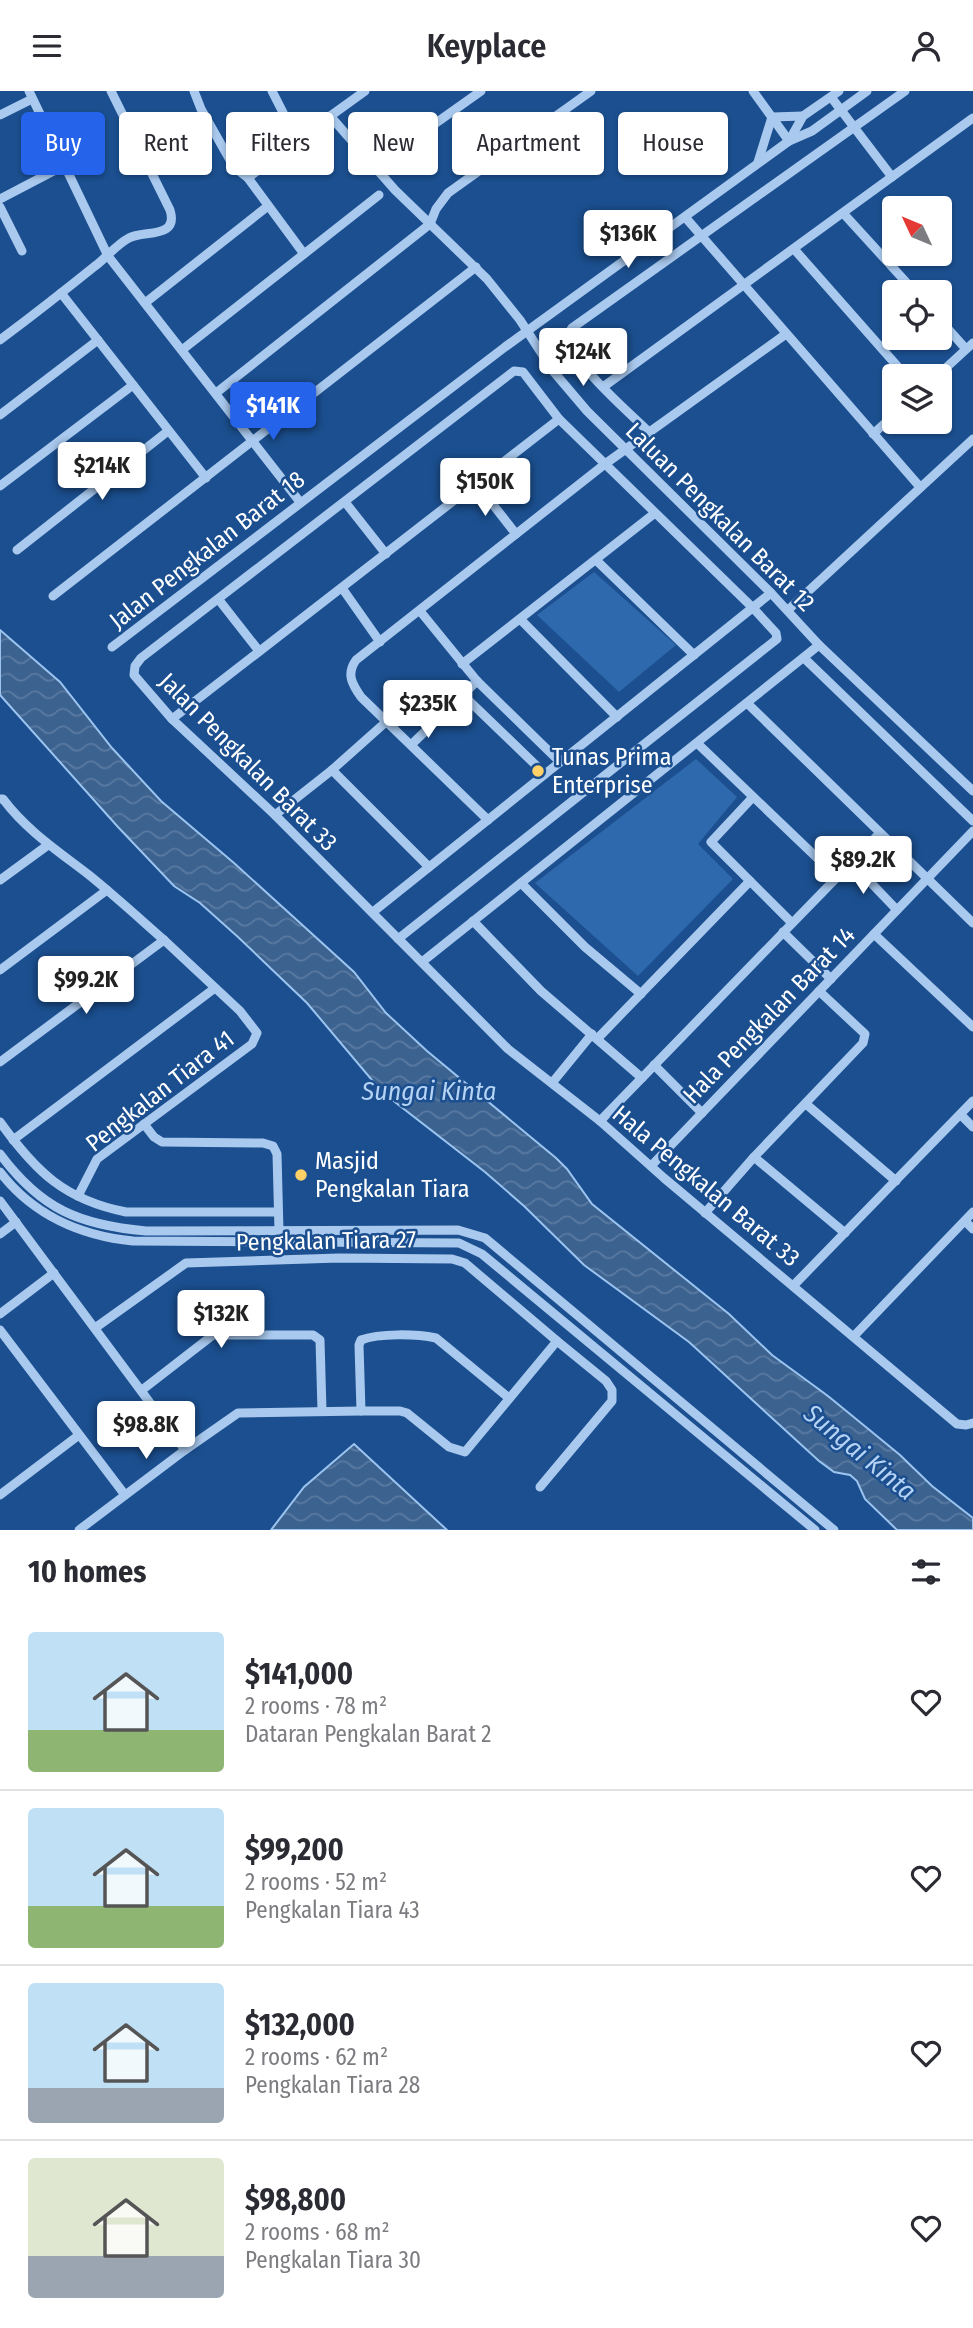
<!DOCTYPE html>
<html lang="en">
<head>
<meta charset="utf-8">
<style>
  :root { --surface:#fff; --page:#f2f2f3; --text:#2b2b33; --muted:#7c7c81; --line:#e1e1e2; --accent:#2563eb }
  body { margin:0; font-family:"Fira Sans Condensed",sans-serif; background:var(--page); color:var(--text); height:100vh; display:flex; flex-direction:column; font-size:26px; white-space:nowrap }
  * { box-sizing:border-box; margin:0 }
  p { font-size:23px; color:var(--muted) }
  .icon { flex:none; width:38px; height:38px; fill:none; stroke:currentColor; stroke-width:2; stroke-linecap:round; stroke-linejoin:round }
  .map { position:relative; height:1439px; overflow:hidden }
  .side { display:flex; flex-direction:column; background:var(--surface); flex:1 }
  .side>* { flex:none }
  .top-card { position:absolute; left:21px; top:21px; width:931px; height:63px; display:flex; gap:14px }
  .needle { width:46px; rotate:314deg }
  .buttons { position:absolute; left:882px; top:105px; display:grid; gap:14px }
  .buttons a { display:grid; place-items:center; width:70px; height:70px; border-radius:7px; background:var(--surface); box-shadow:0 2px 5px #0004; font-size:35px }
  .price { position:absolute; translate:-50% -60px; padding:0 16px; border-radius:7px; background:#fff; color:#222; font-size:23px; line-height:46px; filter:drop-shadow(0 2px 4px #0008) }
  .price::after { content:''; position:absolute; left:50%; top:42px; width:21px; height:16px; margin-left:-10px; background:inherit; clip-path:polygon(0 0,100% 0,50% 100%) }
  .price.active { background:var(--accent); color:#fff }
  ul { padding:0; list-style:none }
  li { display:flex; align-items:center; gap:21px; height:175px; padding:0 28px }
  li+li { border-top:2px solid var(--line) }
  li span { display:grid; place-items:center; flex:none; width:196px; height:140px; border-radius:7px; color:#555 }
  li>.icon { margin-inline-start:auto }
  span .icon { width:84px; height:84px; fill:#fffc; stroke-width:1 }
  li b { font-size:30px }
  h2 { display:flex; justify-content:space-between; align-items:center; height:84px; padding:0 28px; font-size:30px }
  .pill { padding:0 24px; border-radius:7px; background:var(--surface); box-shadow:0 2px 5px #0004; font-size:24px; line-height:63px }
  .pill.active { background:var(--accent); color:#fff }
  header { display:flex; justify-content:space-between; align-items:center; height:91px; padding:0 28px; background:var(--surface); font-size:32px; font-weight:600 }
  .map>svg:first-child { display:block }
</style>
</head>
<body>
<header><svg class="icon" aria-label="menu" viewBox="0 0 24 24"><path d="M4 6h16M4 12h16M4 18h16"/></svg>Keyplace<svg class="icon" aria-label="person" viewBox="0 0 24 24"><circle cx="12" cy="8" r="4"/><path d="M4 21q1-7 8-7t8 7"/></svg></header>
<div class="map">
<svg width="973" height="1439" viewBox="0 0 973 1439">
  <defs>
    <pattern id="water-waves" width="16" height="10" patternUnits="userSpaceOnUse" patternTransform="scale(1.75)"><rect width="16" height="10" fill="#3c6290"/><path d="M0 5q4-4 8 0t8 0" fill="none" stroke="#597aa1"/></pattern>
  </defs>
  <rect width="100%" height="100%" fill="#1b4f8f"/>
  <!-- park -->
  <g fill="#2e69ad">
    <polygon points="594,481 676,554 619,601 537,524"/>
    <polygon points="696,668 737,706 698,753 733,788 638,885 535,792"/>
  </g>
  <!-- water -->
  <g fill="url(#water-waves)" stroke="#9cc4f0" stroke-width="2">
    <polygon points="0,539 60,591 112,657 161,710 234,772 354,881 386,922 427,960 556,1067 567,1078 592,1113 729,1223 772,1264 828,1305 900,1364 932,1395 973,1427 973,1439 897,1439 865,1408 857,1390 850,1384 834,1381 819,1370 689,1251 584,1174 524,1115 485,1081 382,1001 307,912 238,846 200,812 174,795 118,736 0,604"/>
    <polygon points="354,1353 447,1439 271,1439 304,1396"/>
  </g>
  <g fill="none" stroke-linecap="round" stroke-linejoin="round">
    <!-- minor -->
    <g stroke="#a9c9ee" stroke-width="9">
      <polyline points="29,0 108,165 300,411"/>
      <polyline points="194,0 201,18 234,76 248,87 304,163"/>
      <polyline points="272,0 297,49"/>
      <polyline points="753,0 789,50"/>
      <polyline points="831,6 892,86"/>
      <polyline points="0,24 32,8"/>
      <polyline points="331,26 395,99 487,188 520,229 553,280 587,320 771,502 819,554 973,700"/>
      <polyline points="772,26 803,25"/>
      <polyline points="789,50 803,25 839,0"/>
      <polyline points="758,71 772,26"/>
      <polyline points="374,76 481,0"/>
      <polyline points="248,87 297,49 365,0"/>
      <polyline points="0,108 65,74"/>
      <polyline points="0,116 22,160"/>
      <polyline points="843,122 915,201"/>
      <polyline points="685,126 920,396"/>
      <polyline points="794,158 906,285"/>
      <polyline points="61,202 206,387"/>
      <polyline points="145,212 268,115"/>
      <polyline points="940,229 966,258"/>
      <path d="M0,249C32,225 64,200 95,175C106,167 117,153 129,147C144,139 179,148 170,119L111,0"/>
      <polyline points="182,259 379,104"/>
      <polyline points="937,285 973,252"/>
      <polyline points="603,296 973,27"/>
      <polyline points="216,302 430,133 436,118 448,102 591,0"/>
      <polyline points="0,324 98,249"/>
      <path d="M649,341C629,321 569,271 568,243L572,237L905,0"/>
      <polyline points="873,343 894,324"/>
      <polyline points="476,392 516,443"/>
      <polyline points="0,395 133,294"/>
      <polyline points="345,411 386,463"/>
      <polyline points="17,459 168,340"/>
      <polyline points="596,469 694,564"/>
      <polyline points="342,497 380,551"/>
      <polyline points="53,505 476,176"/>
      <polyline points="219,509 259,560"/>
      <polyline points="788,519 973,348"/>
      <polyline points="420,520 477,590 560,671"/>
      <polyline points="520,528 617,626"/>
      <polyline points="112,556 505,256 789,50 812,40 867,0"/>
      <polyline points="804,567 973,730"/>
      <polyline points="462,573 655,422"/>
      <polyline points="462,603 545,683"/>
      <polyline points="747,612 973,832"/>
      <polyline points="172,628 559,328"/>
      <polyline points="697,652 837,786"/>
      <polyline points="412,653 477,590"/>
      <polyline points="332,679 429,776"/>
      <polyline points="753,706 711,751 792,832"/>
      <path d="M0,708H3C27,740 58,760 89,784C115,805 139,827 164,849L0,971"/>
      <polyline points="275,724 332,679 387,630"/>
      <path d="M488,729L361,606C352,593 346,583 356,569L605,373L786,243"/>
      <polyline points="851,771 897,819"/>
      <polyline points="0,789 48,754"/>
      <polyline points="521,792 585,856 641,903"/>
      <polyline points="373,821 771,502"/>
      <polyline points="473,830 541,900 642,987"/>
      <polyline points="783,841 831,888"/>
      <polyline points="874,843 973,936"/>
      <polyline points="398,848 777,548 776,542 753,517 559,328 523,281 514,280 141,567 135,575 134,584 172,628 275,724 508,958 600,1030 664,1087 957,1333 966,1334 973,1332"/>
      <polyline points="422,871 819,554"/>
      <polyline points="0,879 107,799"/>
      <polyline points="598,947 750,790"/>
      <polyline points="654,974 702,1022"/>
      <polyline points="552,992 592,943"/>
      <polyline points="806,1013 896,1090"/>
      <polyline points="961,1024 973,1036"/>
      <polyline points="600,1030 880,742"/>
      <path d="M0,1031C36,1081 65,1109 126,1121H278"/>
      <polyline points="144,1033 154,1046 162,1051 263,1052 273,1055 277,1063 279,1140"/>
      <polyline points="13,1049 215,897"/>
      <path d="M0,1063C41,1118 79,1134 146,1140L458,1139L485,1147L834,1439"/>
      <polyline points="754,1066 845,1142"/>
      <polyline points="651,1075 973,740"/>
      <path d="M0,1081C33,1124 81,1145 133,1150L459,1152L482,1163L815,1439"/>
      <polyline points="78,1105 97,1068 252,953 257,942 240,920 164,849"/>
      <polyline points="0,1110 185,1359 238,1322 361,1320 400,1320 407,1322 449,1356 465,1361 557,1250 465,1172 452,1168 339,1167 186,1172 95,1237"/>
      <polyline points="705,1122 754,1066 863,952 865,943 819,900"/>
      <polyline points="965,1130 973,1138"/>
      <polyline points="0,1143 16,1131"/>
      <polyline points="793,1195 973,1010"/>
      <polyline points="0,1223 54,1182"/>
      <polyline points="0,1239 125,1404"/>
      <polyline points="854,1245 973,1121"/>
      <polyline points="142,1299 213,1244 313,1244 320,1249 322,1320"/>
      <path d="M361,1320L359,1254L361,1249C379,1242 417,1243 436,1247L509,1307"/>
      <polyline points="540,1396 612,1310 612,1299 606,1290 557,1250"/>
      <polyline points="0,1404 79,1344"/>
      <polyline points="79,1439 185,1359"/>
    </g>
  </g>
  <!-- markers -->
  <g fill="#ffd166" stroke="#1b4f8f" stroke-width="2.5">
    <circle cx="538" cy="680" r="7"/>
    <circle cx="301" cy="1084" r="7"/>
  </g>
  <g text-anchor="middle" stroke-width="5" stroke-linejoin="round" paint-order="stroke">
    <!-- street labels -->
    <g font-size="24" fill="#fff" stroke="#1b4f8f">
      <text transform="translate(720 426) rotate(45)" y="8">Laluan Pengkalan Barat 12</text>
      <text transform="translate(207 459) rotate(-38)" y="8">Jalan Pengkalan Barat 18</text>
      <text transform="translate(248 671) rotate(45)" y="8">Jalan Pengkalan Barat 33</text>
      <text transform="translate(769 924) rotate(-46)" y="8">Hala Pengkalan Barat 14</text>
      <text transform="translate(160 1000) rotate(-38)" y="8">Pengkalan Tiara 41</text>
      <text transform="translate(706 1095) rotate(40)" y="8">Hala Pengkalan Barat 33</text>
      <text transform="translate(326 1150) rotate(-1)" y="8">Pengkalan Tiara 27</text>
    </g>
    <!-- poi labels -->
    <g font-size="24" fill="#fff" stroke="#1b4f8f" text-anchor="start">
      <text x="552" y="674">Tunas Prima<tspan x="552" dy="28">Enterprise</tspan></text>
      <text x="315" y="1078">Masjid<tspan x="315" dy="28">Pengkalan Tiara</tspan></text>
    </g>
    <!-- water labels -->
    <g font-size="26" font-style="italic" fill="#b5d3f5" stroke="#1b4f8f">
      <text x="429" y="1009">Sungai Kinta</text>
      <text transform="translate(860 1361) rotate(39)" y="9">Sungai Kinta</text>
    </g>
  </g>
</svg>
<div class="buttons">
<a><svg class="needle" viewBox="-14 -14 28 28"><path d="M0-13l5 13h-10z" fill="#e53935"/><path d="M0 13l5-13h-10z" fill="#7c7c81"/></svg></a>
<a><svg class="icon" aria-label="locate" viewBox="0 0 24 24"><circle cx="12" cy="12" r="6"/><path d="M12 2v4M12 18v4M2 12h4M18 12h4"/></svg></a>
<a><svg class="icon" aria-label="layers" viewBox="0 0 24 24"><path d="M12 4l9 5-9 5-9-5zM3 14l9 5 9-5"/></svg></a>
</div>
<b class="price" style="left:628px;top:179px">$136K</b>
<b class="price" style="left:583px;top:297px">$124K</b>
<b class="price active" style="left:273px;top:351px">$141K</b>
<b class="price" style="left:102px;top:411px">$214K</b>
<b class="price" style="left:485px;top:427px">$150K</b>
<b class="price" style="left:428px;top:649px">$235K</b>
<b class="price" style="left:863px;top:805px">$89.2K</b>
<b class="price" style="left:86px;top:925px">$99.2K</b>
<b class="price" style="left:221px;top:1259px">$132K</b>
<b class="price" style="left:146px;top:1370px">$98.8K</b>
<div class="top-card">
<a class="pill active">Buy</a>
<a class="pill">Rent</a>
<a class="pill">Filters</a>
<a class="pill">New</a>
<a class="pill">Apartment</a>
<a class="pill">House</a>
</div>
</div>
<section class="side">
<h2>10 homes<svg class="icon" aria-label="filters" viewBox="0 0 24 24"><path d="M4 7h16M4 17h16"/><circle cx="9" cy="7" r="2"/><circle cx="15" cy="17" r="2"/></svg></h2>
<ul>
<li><span style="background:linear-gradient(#bfe0f5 70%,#8fb573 0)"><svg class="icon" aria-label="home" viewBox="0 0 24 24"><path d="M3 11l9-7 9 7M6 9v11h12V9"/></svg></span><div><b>$141,000</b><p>2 rooms · 78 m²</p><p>Dataran Pengkalan Barat 2</p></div><svg class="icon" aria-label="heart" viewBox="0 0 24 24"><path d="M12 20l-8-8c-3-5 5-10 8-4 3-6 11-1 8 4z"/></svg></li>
<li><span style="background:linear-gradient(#bfe0f5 70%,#8fb573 0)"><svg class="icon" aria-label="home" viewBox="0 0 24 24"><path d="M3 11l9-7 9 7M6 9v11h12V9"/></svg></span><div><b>$99,200</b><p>2 rooms · 52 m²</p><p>Pengkalan Tiara 43</p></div><svg class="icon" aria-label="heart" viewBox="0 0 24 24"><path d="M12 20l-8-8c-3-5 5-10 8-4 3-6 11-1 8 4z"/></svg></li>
<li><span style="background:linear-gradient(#bfe0f5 75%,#9aa5b1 0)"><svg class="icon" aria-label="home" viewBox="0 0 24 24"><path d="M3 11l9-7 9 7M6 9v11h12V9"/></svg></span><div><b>$132,000</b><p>2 rooms · 62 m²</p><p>Pengkalan Tiara 28</p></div><svg class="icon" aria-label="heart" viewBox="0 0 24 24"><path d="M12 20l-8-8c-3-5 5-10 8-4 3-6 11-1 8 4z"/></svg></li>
<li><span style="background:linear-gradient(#dfe7d0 70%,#9aa5b1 0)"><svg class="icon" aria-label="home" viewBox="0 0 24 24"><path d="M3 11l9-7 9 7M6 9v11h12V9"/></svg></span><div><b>$98,800</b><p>2 rooms · 68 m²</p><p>Pengkalan Tiara 30</p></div><svg class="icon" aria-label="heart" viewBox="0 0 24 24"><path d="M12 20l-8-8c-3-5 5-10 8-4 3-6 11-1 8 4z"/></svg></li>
</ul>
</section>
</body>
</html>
